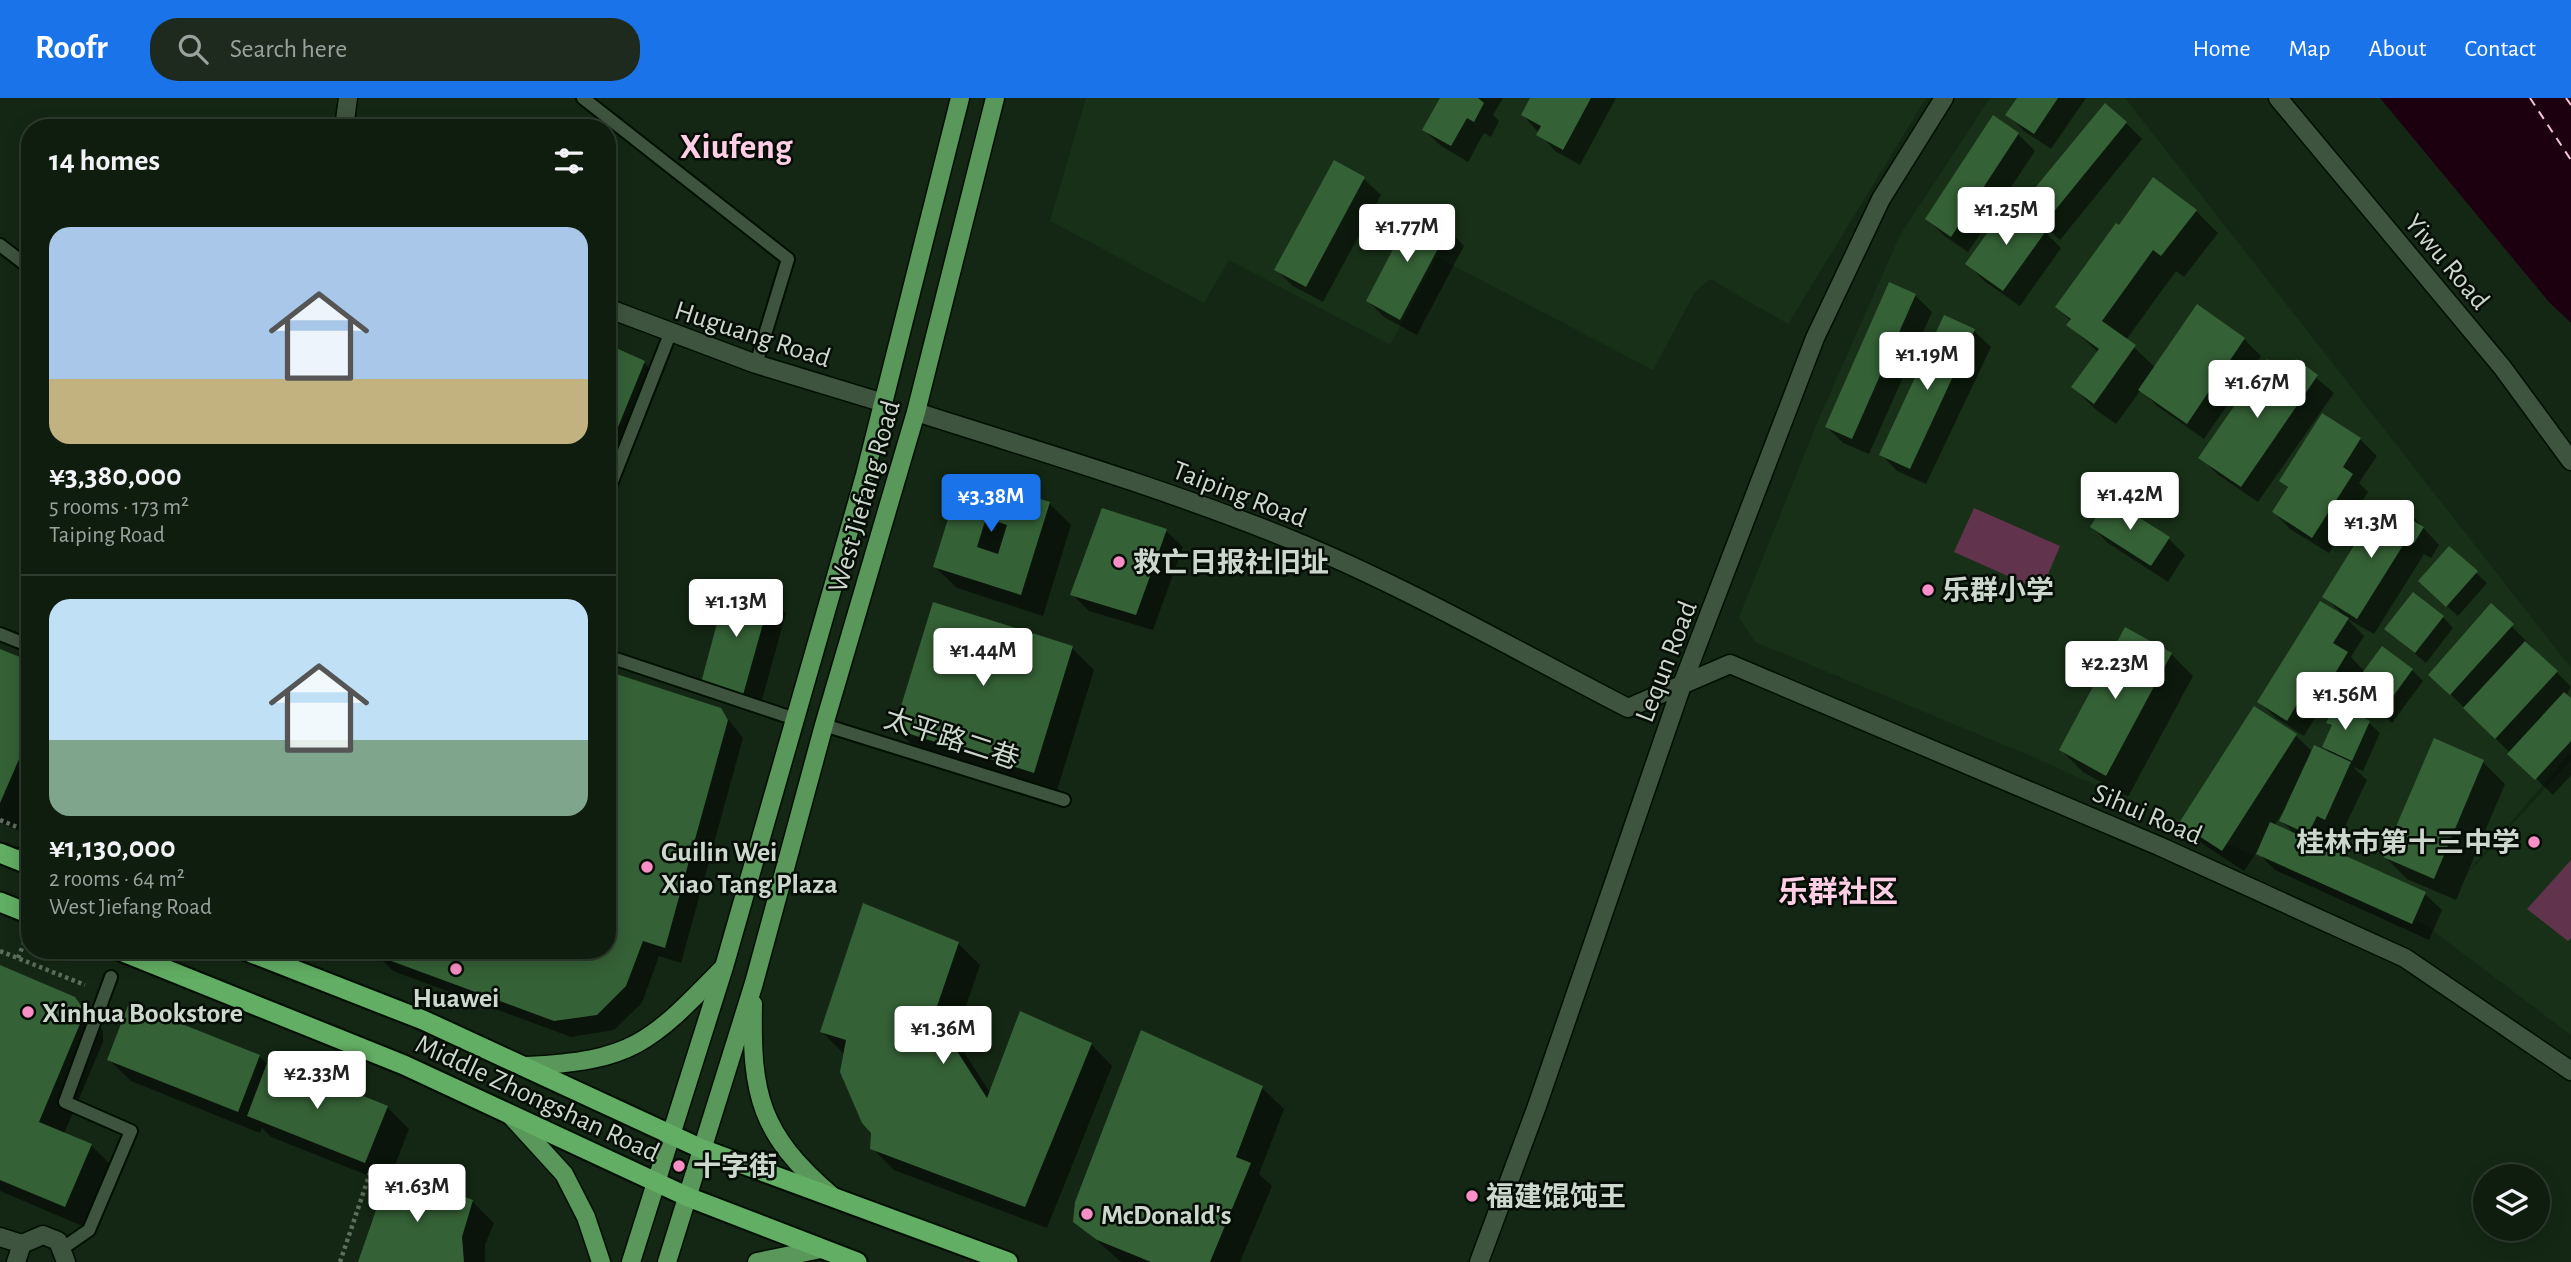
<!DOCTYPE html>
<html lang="en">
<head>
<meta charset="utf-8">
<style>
  :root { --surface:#0f1d0f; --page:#1d2a1d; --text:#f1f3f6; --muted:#9ba29e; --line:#2f3b2f; --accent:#1a73e8 }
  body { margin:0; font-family:"Alegreya Sans","Noto Sans SC",sans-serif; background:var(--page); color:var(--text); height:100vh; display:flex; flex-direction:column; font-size:26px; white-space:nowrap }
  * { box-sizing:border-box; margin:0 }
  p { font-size:23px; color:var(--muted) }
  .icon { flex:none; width:38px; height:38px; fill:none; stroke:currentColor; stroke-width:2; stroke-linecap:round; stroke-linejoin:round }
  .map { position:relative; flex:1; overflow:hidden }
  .details { position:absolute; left:21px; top:21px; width:595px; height:840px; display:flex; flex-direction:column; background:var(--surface); border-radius:28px; box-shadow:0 4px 18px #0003,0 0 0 2px var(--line) }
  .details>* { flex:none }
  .buttons { position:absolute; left:2473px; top:1066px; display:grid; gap:14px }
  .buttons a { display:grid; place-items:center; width:77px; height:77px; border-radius:50%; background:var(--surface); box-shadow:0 4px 18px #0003,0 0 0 2px var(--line); font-size:35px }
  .price { position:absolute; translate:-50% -60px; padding:0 16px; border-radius:7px; background:#fff; color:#222; font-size:23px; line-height:46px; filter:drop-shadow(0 2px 4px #0008) }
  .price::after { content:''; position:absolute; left:50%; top:42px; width:21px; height:16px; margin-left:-10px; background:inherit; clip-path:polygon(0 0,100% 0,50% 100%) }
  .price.on { background:var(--accent); color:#fff }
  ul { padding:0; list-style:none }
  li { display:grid; align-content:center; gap:14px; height:371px; padding:0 28px }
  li+li { border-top:2px solid var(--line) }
  li span { display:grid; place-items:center; height:217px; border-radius:21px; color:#555 }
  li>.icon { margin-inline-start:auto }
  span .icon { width:126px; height:126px; fill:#fffc; stroke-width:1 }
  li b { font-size:30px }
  h2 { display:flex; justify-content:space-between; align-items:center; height:84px; padding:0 28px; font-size:30px }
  header { display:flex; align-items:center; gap:42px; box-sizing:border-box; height:98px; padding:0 35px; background:var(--accent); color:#fff }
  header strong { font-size:33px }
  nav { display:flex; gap:38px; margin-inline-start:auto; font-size:24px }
  .search { width:490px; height:63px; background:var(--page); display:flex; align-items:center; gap:18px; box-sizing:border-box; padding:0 24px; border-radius:28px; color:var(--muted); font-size:26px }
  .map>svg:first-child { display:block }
</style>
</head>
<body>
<header>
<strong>Roofr</strong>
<div class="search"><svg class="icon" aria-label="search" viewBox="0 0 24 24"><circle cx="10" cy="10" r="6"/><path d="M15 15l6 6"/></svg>Search here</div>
<nav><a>Home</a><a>Map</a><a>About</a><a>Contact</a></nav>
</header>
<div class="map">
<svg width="2571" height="1164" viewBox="0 0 2571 1164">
  <rect width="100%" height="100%" fill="#142714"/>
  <!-- built -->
  <g fill="#183018">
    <polygon points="1086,0 1926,0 1788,226 1710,181 1695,194 1653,272 1437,159 1390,247 1229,162 1204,205 1050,123"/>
    <polygon points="1990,0 2125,0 2571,570 2571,654 2450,795 2571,662 2571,937 2424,826 2236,750 2031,658 1755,544 1739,519 1817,325 1900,137"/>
  </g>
  <!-- green -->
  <g fill="#62334c">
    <polygon points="1974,410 2060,448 2041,493 1954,454"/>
    <polygon points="2571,762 2571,840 2568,843 2527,811"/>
  </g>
  <!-- water -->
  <polygon fill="#1d0010" points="2380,0 2571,0 2571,225 2549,204"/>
  <!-- shadow -->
  <g fill="#0007" fill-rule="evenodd">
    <polygon points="1442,0 1503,0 1493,17 1499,23 1491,39 1484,35 1468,64 1441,48 1424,32"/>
    <polygon points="1532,0 1616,0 1580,67 1555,53 1523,17"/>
    <polygon points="2019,0 2086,0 2051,51 2024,33 2008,17"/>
    <polygon points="1993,19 2018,36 2035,53 1968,154 1943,137 1927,120"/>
    <polygon points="2126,25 2142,41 2060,142 2022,108"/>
    <polygon points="1335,65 1364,81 1381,97 1323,204 1293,188 1276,172"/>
    <polygon points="2196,113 2218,135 2184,179 2176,173 2126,242 2156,270 2197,209 2244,241 2261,258 2204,341 2157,308 2141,292 2116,326 2095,311 2073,289 2098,254 2068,227 2071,223 2057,209"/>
    <polygon points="1448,131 1464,148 1417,237 1384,219 1368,203"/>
    <polygon points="2045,134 2061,150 2020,208 1984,183 1968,166"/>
    <polygon points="1915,197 1932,214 1869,356 1843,345 1827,329"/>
    <polygon points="1945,219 1974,233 1991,249 1926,386 1897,373 1881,356"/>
    <polygon points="617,253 644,265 661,281 622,376 607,370 607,274"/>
    <polygon points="2296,263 2334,295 2258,404 2217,376 2201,359 2287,277"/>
    <polygon points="2323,317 2360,341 2377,358 2359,385 2368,394 2329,455 2290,431 2274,414 2289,391 2281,383"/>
    <polygon points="963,378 1049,405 1071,427 1043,518 957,490 935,469"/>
    <polygon points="1103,412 1166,433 1183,449 1153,532 1089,513 1072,496"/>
    <path d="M2408,413L2439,447L2431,460L2424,456L2374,536L2346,520L2364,538L2351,559L2365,574L2412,572L2423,583L2392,625L2351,592L2339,610L2369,625L2380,635L2363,673L2353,669L2367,682L2341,737L2333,733L2325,751L2425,796L2442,812L2429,842L2275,772L2257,754L2244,773L2203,746L2181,725L2296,638L2313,654L2332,657L2324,649L2333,629L2328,624L2333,615L2322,608L2304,638L2276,620L2259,604L2343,517L2324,498L2391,424ZM2283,714L2281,722L2296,738L2274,728Z"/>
    <polygon points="2092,429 2169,441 2185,457 2168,484 2108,445"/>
    <polygon points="2476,475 2487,485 2458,518 2431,494"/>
    <polygon points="770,498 786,515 759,613 719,601"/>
    <polygon points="2492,508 2571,589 2566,598 2571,602 2571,677 2553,697 2444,590"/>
    <polygon points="2443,519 2453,530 2426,565 2386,531"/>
    <polygon points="2126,532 2171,556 2193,578 2128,699 2083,674 2061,652"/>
    <polygon points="1072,550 1094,572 1056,696 918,653 896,631"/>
    <polygon points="0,553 30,565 30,708 19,733 0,725"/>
    <polygon points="720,611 743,640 681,865 659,858 642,905 614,932 571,939 393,873 377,857 607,852"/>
    <polygon points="2435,643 2483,664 2505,686 2456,802 2407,781 2385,759"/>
    <polygon points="958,845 980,867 955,940 991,996 1091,946 1112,968 1047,1130 894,1072 872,1050 873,1034 844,956 822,934"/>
    <polygon points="0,869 74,900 103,933 103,944 64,1036 91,1047 113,1069 87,1130 0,1093"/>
    <polygon points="259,958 268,967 387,1009 409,1031 392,1075 472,1103 494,1125 485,1147 485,1164 359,1164 387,1085 271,1039 262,1030 260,1035 131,983 109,962"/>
    <polygon points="1262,990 1284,1011 1259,1076 1272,1088 1240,1164 1121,1164 1075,1123"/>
  </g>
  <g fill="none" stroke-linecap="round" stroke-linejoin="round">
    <!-- ferry -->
    <g stroke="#f6c1da" stroke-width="2" stroke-dasharray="9 7" stroke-linecap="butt">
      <polyline points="2530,0 2571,62"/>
      <polyline points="2566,0 2571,7"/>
    </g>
  </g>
  <!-- building -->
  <g fill="#356136" fill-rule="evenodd">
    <polygon points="1440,0 1478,0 1484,5 1474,24 1467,20 1451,48 1422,32"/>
    <polygon points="1530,0 1591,0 1563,52 1536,37 1541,28 1521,17"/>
    <polygon points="2017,0 2058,0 2034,36 2005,17"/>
    <polygon points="2105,5 2127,24 2043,127 2020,108"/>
    <polygon points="1993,17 2019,35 1951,139 1925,121"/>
    <polygon points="1334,62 1365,79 1306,189 1274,172"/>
    <polygon points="2153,79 2197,112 2161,158 2153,152 2102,223 2136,247 2094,306 2071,289 2099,251 2066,227 2071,221 2055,209 2116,125 2119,127"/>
    <polygon points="2008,106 2046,133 2003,193 1965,166"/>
    <polygon points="1414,111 1449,130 1400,222 1366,203"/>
    <polygon points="1889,184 1916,196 1852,341 1825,329"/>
    <polygon points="2197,206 2245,240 2187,326 2138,292"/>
    <polygon points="1944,217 1975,231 1910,371 1879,357"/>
    <polygon points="616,250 645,263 607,356 607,270"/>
    <polygon points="2267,261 2287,275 2296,261 2318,277 2241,389 2198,360"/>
    <polygon points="2322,315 2361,340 2343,369 2353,376 2312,440 2272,414 2288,389 2279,383"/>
    <path d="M962,376L1050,404L1021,497L933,469ZM986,420L1007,427L998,456L977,449Z"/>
    <polygon points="2108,400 2170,439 2151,468 2090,429"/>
    <polygon points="2400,406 2409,411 2405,418 2424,429 2414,445 2407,441 2357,521 2322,499 2376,412 2391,421"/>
    <polygon points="1102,410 1167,431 1136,517 1070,497"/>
    <polygon points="2449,448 2478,473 2446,509 2418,483"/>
    <polygon points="728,484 771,497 743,597 701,585"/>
    <polygon points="2413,494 2444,518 2415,555 2384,531"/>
    <polygon points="2320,503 2349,520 2333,545 2348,554 2319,602 2305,593 2287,623 2257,604"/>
    <polygon points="933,504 1073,548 1034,675 894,631"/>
    <polygon points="2491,505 2514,526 2450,597 2428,577"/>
    <polygon points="2125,529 2172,555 2106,678 2059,652"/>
    <polygon points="2525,543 2558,573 2495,641 2463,610"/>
    <polygon points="2382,548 2413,571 2380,616 2349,593"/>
    <polygon points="0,551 30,563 30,636 0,705"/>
    <polygon points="607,573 721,610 728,622 665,850 643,843 626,888 597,917 554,923 375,857 377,852 607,852"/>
    <polygon points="2564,594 2571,600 2571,643 2535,682 2507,656"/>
    <polygon points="2335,606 2370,623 2352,663 2322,649 2332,627 2326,625"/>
    <polygon points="2254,608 2297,636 2222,753 2179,725"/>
    <polygon points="2434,640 2484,662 2434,781 2383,759"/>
    <polygon points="2314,647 2351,664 2325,722 2317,718 2308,736 2279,723"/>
    <polygon points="2270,724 2426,794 2412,826 2256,756"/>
    <polygon points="863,805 959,844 934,917 987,1000 1020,913 1092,945 1025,1109 870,1051 871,1035 862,1025 840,974 846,942 820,934"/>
    <polygon points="0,867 75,899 82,909 82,921 39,1024 92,1046 65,1109 0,1082"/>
    <polygon points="129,905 260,957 238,1014 107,962"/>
    <polygon points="1141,932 1263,988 1236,1059 1251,1065 1210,1164 1151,1164 1097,1142 1073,1124 1075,1104"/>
    <polygon points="269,960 388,1008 365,1065 247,1018"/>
    <polygon points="390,1072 473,1102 462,1139 464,1164 358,1164"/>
  </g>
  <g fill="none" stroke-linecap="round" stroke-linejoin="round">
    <defs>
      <g id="service">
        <polyline points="583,0 788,161 756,266"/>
        <polyline points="0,147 30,170"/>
        <polyline points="607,229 614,213"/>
        <polyline points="607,396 670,236"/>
        <polyline points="0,536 30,548"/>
        <polyline points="607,558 795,621"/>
        <polyline points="824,627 1064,702"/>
        <polyline points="356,855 357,852"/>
        <polyline points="63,1150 89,1132 131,1033 65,1004 111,879"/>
      </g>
      <g id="minor">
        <polyline points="0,1139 22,1146"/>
        <polyline points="16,1164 22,1146 43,1137 58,1143 66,1164"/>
      </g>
      <g id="tertiary">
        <polyline points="344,30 348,0"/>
        <polyline points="607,210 756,266 884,305"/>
        <path d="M916,314C1042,354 1169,392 1292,442C1407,489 1517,553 1628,610L1730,566L2159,748L2405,860L2571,973"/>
        <polyline points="22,764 30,749"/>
        <polyline points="1479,1164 1537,1008 1682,587 1815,240 1881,101 1944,0"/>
      </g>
      <polyline id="secondary" points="2278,0 2502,269 2571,363"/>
      <g id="primary">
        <path d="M753,906C751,997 760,1036 831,1097"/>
        <path d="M526,968C632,963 649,946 722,871"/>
        <polyline points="511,1018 564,1076 586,1119 601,1164"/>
        <polyline points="631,1164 724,869 865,377 960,0"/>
        <polyline points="667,1164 754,885 824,627 916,314 995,0"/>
        <polyline points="757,1164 821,1151"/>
      </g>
      <g id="trunk">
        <polyline points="0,755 30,767"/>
        <polyline points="0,804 30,816"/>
        <polyline points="118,852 404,967 688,1099 857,1164"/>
        <polyline points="244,852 423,922 702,1051 1008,1164"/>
      </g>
    </defs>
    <!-- service casing -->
    <use href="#service" stroke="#010f02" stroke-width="16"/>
    <!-- minor casing -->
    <use href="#minor" stroke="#010f02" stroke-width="21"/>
    <!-- tertiary casing -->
    <use href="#tertiary" stroke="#010f02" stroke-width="21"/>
    <!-- secondary casing -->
    <use href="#secondary" stroke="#010f02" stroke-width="21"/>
    <!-- primary casing -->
    <use href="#primary" stroke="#010f02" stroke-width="21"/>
    <!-- trunk casing -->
    <use href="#trunk" stroke="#010f02" stroke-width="23"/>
    <!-- path -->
    <g stroke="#5d6e5d" stroke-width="4.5" stroke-dasharray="3.5 3.5" stroke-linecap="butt">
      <polyline points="0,722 22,731"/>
      <polyline points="0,853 85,887"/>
      <polyline points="18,860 28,835"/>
      <polyline points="340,1164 370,1075"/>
    </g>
    <!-- service -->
    <use href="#service" stroke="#3f543f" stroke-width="12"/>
    <!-- minor -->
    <use href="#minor" stroke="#3f543f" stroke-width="18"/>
    <!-- tertiary -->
    <use href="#tertiary" stroke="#3f543f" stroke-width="18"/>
    <!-- secondary -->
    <use href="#secondary" stroke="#3f543f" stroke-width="18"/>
    <!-- primary -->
    <use href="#primary" stroke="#59975b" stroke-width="18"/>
    <!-- trunk -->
    <use href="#trunk" stroke="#62ae64" stroke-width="19"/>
  </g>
  <!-- markers -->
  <g fill="#fa8fc7" stroke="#060d06" stroke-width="2.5">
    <circle cx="1119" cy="464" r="7"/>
    <circle cx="1928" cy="492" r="7"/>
    <circle cx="2534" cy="744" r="7"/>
    <circle cx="647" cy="769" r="7"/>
    <circle cx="456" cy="871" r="7"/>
    <circle cx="28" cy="914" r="7"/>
    <circle cx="679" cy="1068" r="7"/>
    <circle cx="1472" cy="1098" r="7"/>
    <circle cx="1087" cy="1116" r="7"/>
  </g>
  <g text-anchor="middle" stroke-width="5" stroke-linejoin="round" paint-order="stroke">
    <!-- street labels -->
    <g font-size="28" fill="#cbd8cb" stroke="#060d06">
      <text transform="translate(2448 163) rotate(50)" y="10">Yiwu Road</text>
      <text transform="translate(753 235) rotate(18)" y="10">Huguang Road</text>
      <text transform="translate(1240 395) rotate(21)" y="10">Taiping Road</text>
      <text transform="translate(863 398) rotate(-74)" y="10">West Jiefang Road</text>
      <text transform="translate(1665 563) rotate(-69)" y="10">Lequn Road</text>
      <text transform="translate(952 640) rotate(18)" y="10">太平路二巷</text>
      <text transform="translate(2148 715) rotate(23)" y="10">Sihui Road</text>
      <text transform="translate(538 999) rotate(25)" y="10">Middle Zhongshan Road</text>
    </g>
    <!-- poi labels -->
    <g font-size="28" font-weight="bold" fill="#cbd8cb" stroke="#060d06" text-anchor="start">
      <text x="1133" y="474">救亡日报社旧址</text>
      <text x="1942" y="502">乐群小学</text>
      <text x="2520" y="754" text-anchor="end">桂林市第十三中学</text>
      <text x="661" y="763">Guilin Wei<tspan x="661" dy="32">Xiao Tang Plaza</tspan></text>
      <text x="456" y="909" text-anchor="middle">Huawei</text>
      <text x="42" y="924">Xinhua Bookstore</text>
      <text x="693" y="1078">十字街</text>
      <text x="1486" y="1108">福建馄饨王</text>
      <text x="1101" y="1126">McDonald's</text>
    </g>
    <!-- neighbourhood labels -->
    <g font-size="30" font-weight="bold" fill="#fdcee4" stroke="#060d06">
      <text x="1838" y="804">乐群社区</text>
    </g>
    <!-- district labels -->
    <g font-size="35" font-weight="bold" fill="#fdcee4" stroke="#060d06">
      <text x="736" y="60">Xiufeng</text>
    </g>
  </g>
</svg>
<div class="buttons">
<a><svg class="icon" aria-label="layers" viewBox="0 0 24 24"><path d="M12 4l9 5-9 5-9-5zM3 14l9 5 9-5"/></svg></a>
</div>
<b class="price" style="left:2006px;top:149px">¥1.25M</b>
<b class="price" style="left:1407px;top:166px">¥1.77M</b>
<b class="price" style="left:1927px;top:294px">¥1.19M</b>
<b class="price" style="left:2257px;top:322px">¥1.67M</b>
<b class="price" style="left:2130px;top:434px">¥1.42M</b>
<b class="price on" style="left:991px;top:436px">¥3.38M</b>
<b class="price" style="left:2371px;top:462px">¥1.3M</b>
<b class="price" style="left:736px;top:541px">¥1.13M</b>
<b class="price" style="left:983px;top:590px">¥1.44M</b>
<b class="price" style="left:2115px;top:603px">¥2.23M</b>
<b class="price" style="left:2345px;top:634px">¥1.56M</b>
<b class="price" style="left:943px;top:968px">¥1.36M</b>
<b class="price" style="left:317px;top:1013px">¥2.33M</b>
<b class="price" style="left:417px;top:1126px">¥1.63M</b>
<section class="details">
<h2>14 homes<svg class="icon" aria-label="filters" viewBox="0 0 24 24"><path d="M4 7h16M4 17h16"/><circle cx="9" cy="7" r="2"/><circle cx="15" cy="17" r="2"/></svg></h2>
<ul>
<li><span style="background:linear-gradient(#a9c7e8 70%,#c2b280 0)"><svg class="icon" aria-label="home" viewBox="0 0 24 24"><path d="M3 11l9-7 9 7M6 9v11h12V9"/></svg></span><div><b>¥3,380,000</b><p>5 rooms · 173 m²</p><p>Taiping Road</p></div></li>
<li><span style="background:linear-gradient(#bfe0f5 65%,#7fa58c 0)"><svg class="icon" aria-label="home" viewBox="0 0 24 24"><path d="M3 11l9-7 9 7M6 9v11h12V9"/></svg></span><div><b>¥1,130,000</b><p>2 rooms · 64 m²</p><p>West Jiefang Road</p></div></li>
</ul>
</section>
</div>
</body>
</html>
